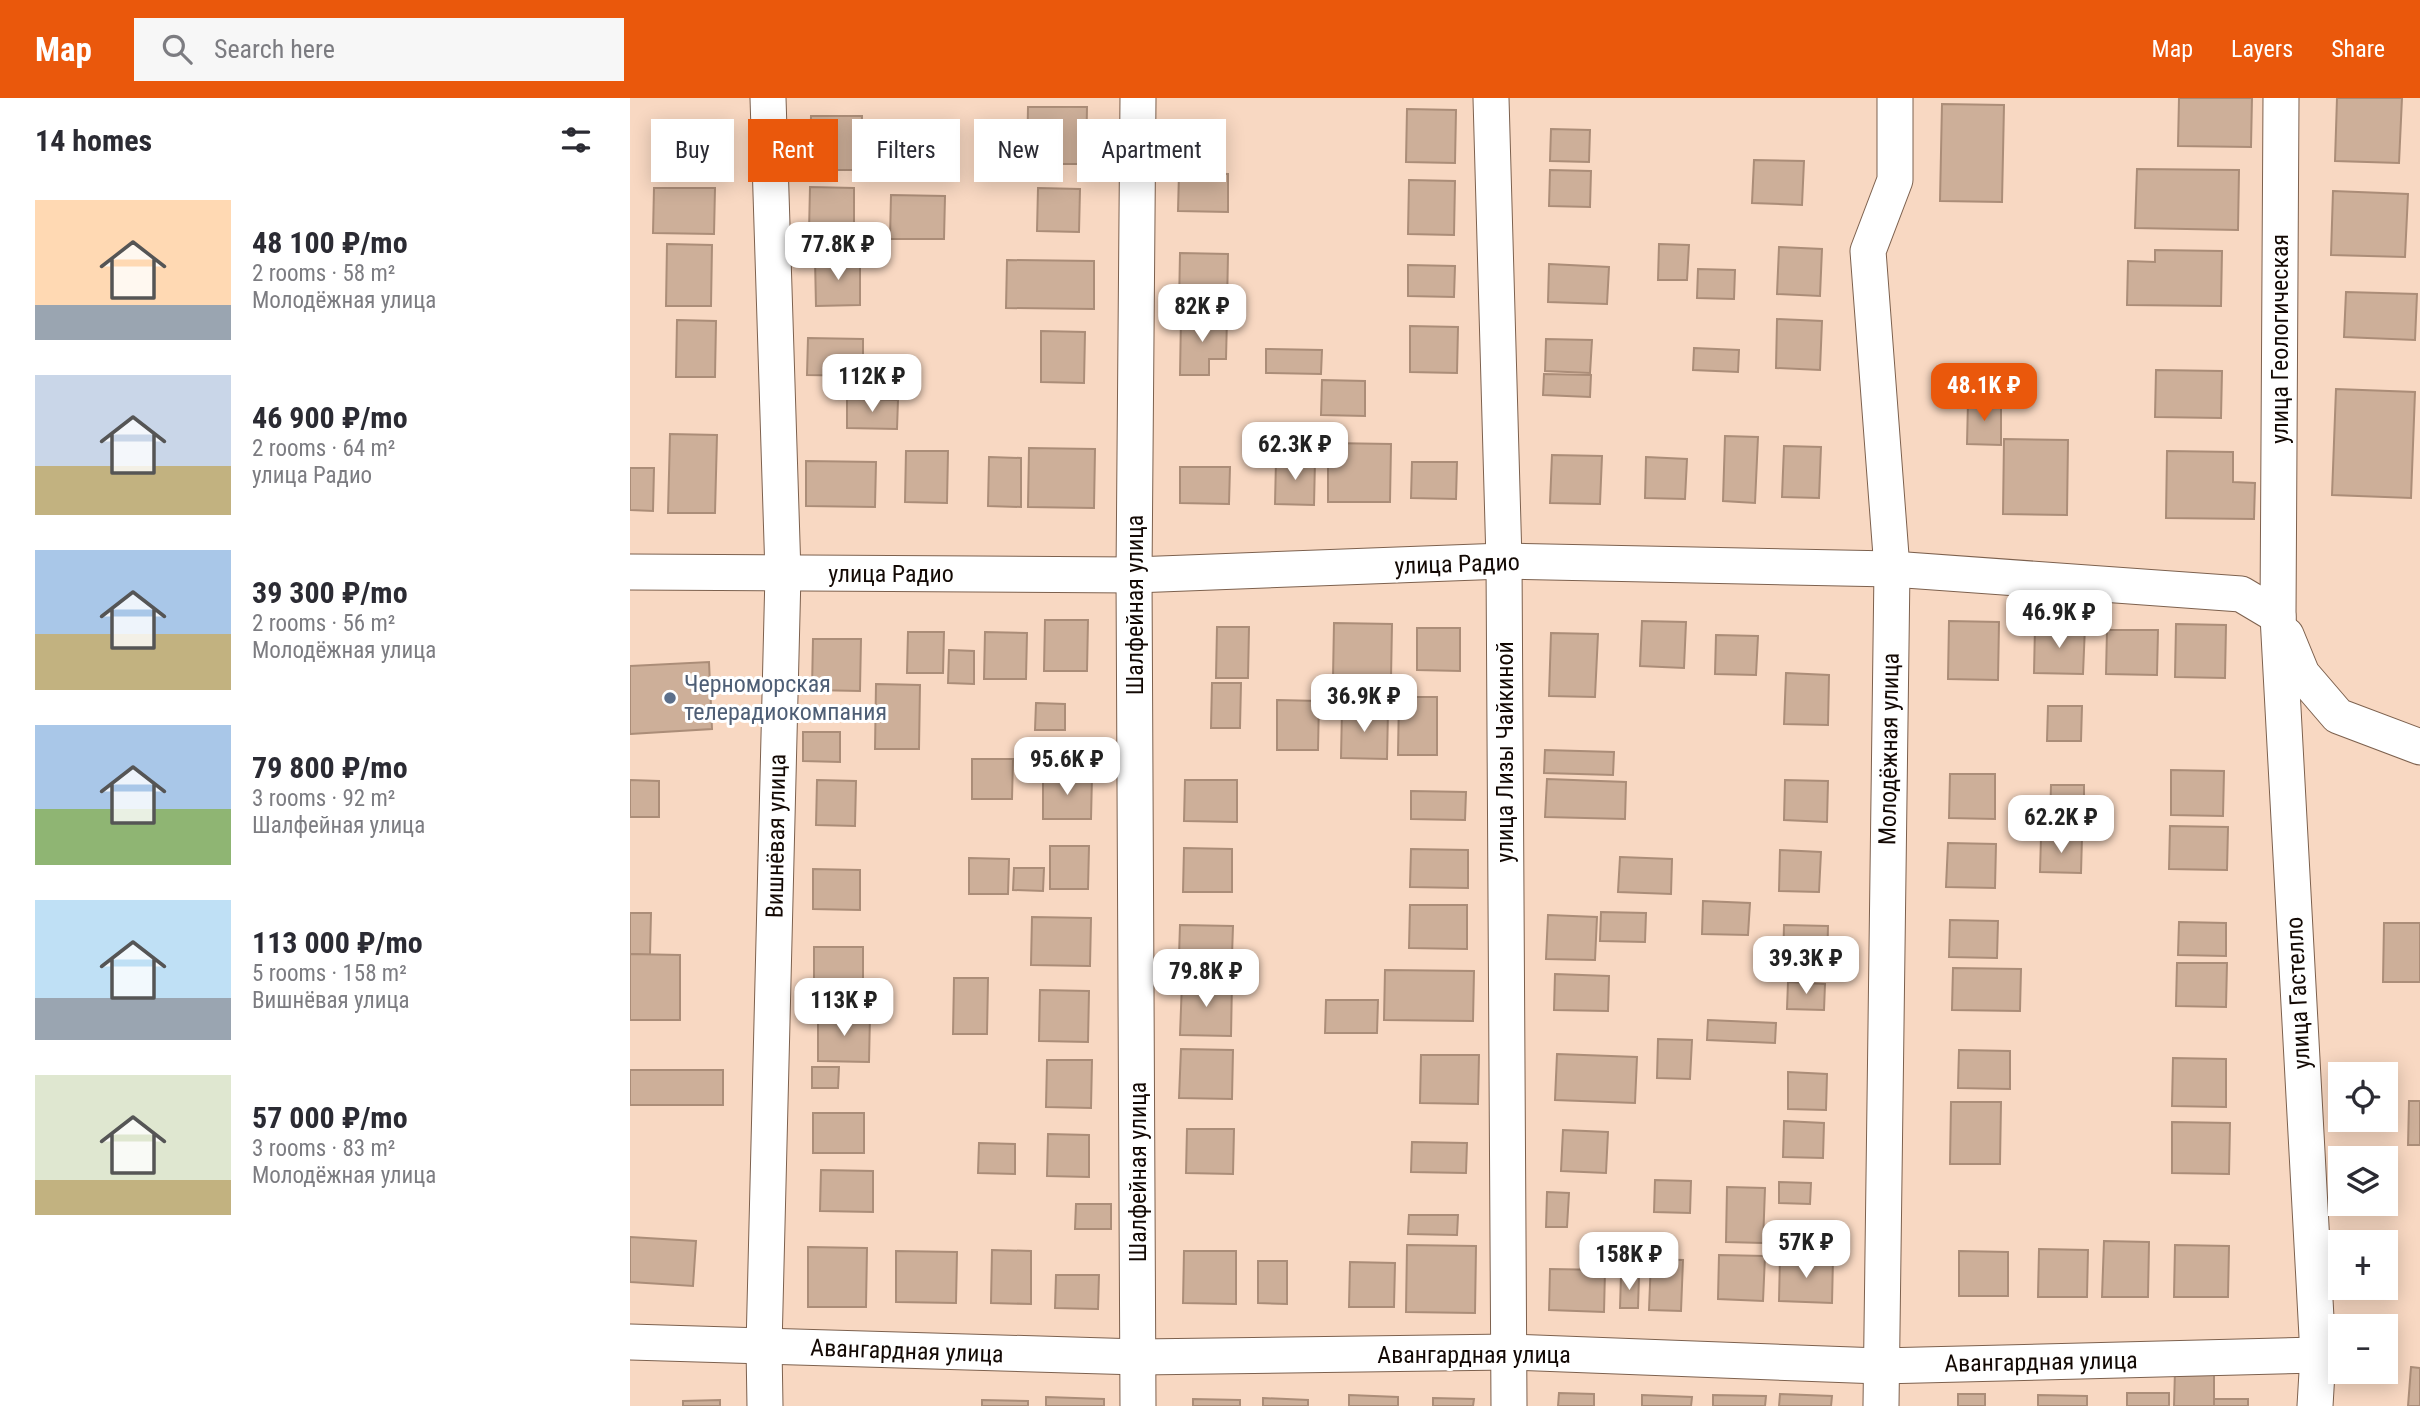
<!DOCTYPE html>
<html lang="en">
<head>
<meta charset="utf-8">
<style>
  :root { --surface:#fff; --page:#f7f7f7; --text:#2b2b33; --muted:#7c7c81; --accent:#ea580c }
  body { margin:0; font-family:"Roboto Condensed",sans-serif; background:var(--page); color:var(--text); height:100vh; display:flex; flex-direction:column; font-size:26px; white-space:nowrap }
  * { box-sizing:border-box; margin:0 }
  p { font-size:23px; color:var(--muted) }
  .icon { flex:none; width:38px; height:38px; fill:none; stroke:currentColor; stroke-width:2; stroke-linecap:round; stroke-linejoin:round }
  .map { position:relative; flex:1; overflow:hidden }
  .sheet { display:flex; flex-direction:column; background:var(--surface); width:630px }
  .sheet>* { flex:none }
  .hud { position:absolute; left:21px; top:21px; width:665px; height:63px; display:flex; gap:14px }
  .tools { position:absolute; left:1698px; top:964px; display:grid; gap:14px }
  .tools a { display:grid; place-items:center; width:70px; height:70px; border-radius:0px; background:var(--surface); box-shadow:0 4px 18px #0003; font-size:35px }
  .price { position:absolute; translate:-50% -60px; padding:0 16px; border-radius:14px; background:#fff; color:#222; font-size:23px; line-height:46px; filter:drop-shadow(0 2px 4px #0008) }
  .price::after { content:''; position:absolute; left:50%; top:42px; width:21px; height:16px; margin-left:-10px; background:inherit; clip-path:polygon(0 0,100% 0,50% 100%) }
  .price.active { background:var(--accent); color:#fff }
  ul { padding:0; list-style:none }
  li { display:flex; align-items:center; gap:21px; height:175px; padding:0 35px }
  li span { display:grid; place-items:center; flex:none; width:196px; height:140px; border-radius:0px; color:#555 }
  li>.icon { margin-inline-start:auto }
  span .icon { width:84px; height:84px; fill:#fffc; stroke-width:1 }
  li b { font-size:30px }
  h2 { display:flex; justify-content:space-between; align-items:center; height:84px; padding:0 35px; font-size:30px }
  .chip { padding:0 24px; border-radius:0px; background:var(--surface); box-shadow:0 4px 18px #0003; font-size:24px; line-height:63px }
  .chip.active { background:var(--accent); color:#fff }
  header { display:flex; align-items:center; gap:42px; box-sizing:border-box; height:98px; padding:0 35px; background:var(--accent); color:#fff }
  header strong { font-size:33px }
  nav { display:flex; gap:38px; margin-inline-start:auto; font-size:24px }
  .search { width:490px; height:63px; background:var(--page); display:flex; align-items:center; gap:18px; box-sizing:border-box; padding:0 24px; border-radius:0px; color:var(--muted); font-size:26px }
  main { display:flex; flex:1; min-height:0 }
  .map>svg:first-child { display:block }
</style>
</head>
<body>
<header>
<strong>Map</strong>
<div class="search"><svg class="icon" aria-label="search" viewBox="0 0 24 24"><circle cx="10" cy="10" r="6"/><path d="M15 15l6 6"/></svg>Search here</div>
<nav><a>Map</a><a>Layers</a><a>Share</a></nav>
</header>
<main>
<section class="sheet">
<h2>14 homes<svg class="icon" aria-label="filters" viewBox="0 0 24 24"><path d="M4 7h16M4 17h16"/><circle cx="9" cy="7" r="2"/><circle cx="15" cy="17" r="2"/></svg></h2>
<ul>
<li><span style="background:linear-gradient(#ffd9b3 75%,#9aa5b1 0)"><svg class="icon" aria-label="home" viewBox="0 0 24 24"><path d="M3 11l9-7 9 7M6 9v11h12V9"/></svg></span><div><b>48 100 ₽/mo</b><p>2 rooms · 58 m²</p><p>Молодёжная улица</p></div></li>
<li><span style="background:linear-gradient(#c9d6e8 65%,#c2b280 0)"><svg class="icon" aria-label="home" viewBox="0 0 24 24"><path d="M3 11l9-7 9 7M6 9v11h12V9"/></svg></span><div><b>46 900 ₽/mo</b><p>2 rooms · 64 m²</p><p>улица Радио</p></div></li>
<li><span style="background:linear-gradient(#a9c7e8 60%,#c2b280 0)"><svg class="icon" aria-label="home" viewBox="0 0 24 24"><path d="M3 11l9-7 9 7M6 9v11h12V9"/></svg></span><div><b>39 300 ₽/mo</b><p>2 rooms · 56 m²</p><p>Молодёжная улица</p></div></li>
<li><span style="background:linear-gradient(#a9c7e8 60%,#8fb573 0)"><svg class="icon" aria-label="home" viewBox="0 0 24 24"><path d="M3 11l9-7 9 7M6 9v11h12V9"/></svg></span><div><b>79 800 ₽/mo</b><p>3 rooms · 92 m²</p><p>Шалфейная улица</p></div></li>
<li><span style="background:linear-gradient(#bfe0f5 70%,#9aa5b1 0)"><svg class="icon" aria-label="home" viewBox="0 0 24 24"><path d="M3 11l9-7 9 7M6 9v11h12V9"/></svg></span><div><b>113 000 ₽/mo</b><p>5 rooms · 158 m²</p><p>Вишнёвая улица</p></div></li>
<li><span style="background:linear-gradient(#dfe7d0 75%,#c2b280 0)"><svg class="icon" aria-label="home" viewBox="0 0 24 24"><path d="M3 11l9-7 9 7M6 9v11h12V9"/></svg></span><div><b>57 000 ₽/mo</b><p>3 rooms · 83 m²</p><p>Молодёжная улица</p></div></li>
</ul>
</section>
<div class="map">
<svg width="1790" height="1308" viewBox="0 0 1790 1308">
  <rect width="100%" height="100%" fill="#f8d8c2"/>
  <!-- building -->
  <g fill="#cdaf99" stroke="#ab8d78" stroke-width="2">
    <polygon points="1549,0 1622,0 1621,49 1548,48"/>
    <polygon points="1707,0 1772,0 1769,65 1705,63"/>
    <polygon points="1312,6 1374,7 1372,104 1310,103"/>
    <polygon points="398,9 457,9 456,66 397,66"/>
    <polygon points="777,11 826,12 825,65 776,64"/>
    <polygon points="181,18 232,18 231,72 180,72"/>
    <polygon points="551,22 594,23 593,68 550,67"/>
    <polygon points="42,24 85,25 84,66 42,65"/>
    <polygon points="921,31 960,32 959,64 920,63"/>
    <polygon points="1124,62 1174,63 1172,107 1122,105"/>
    <polygon points="1507,71 1609,72 1608,132 1505,130"/>
    <polygon points="920,72 961,73 960,109 919,108"/>
    <polygon points="549,75 598,76 598,114 548,113"/>
    <polygon points="779,82 825,83 824,137 778,136"/>
    <polygon points="180,89 224,90 224,135 179,134"/>
    <polygon points="24,90 85,90 84,136 23,135"/>
    <polygon points="408,90 450,91 449,134 407,133"/>
    <polygon points="1703,93 1778,96 1775,159 1701,157"/>
    <polygon points="261,97 315,98 314,141 260,141"/>
    <polygon points="37,146 82,147 81,208 36,208"/>
    <polygon points="1029,146 1059,147 1057,182 1028,182"/>
    <polygon points="1149,149 1192,151 1190,198 1147,196"/>
    <polygon points="1525,152 1592,153 1591,208 1497,207 1498,163 1525,164"/>
    <polygon points="550,155 598,156 597,209 549,208"/>
    <polygon points="230,160 230,207 186,208 185,161"/>
    <polygon points="377,162 464,163 464,211 376,210"/>
    <polygon points="919,166 979,169 977,206 918,204"/>
    <polygon points="778,167 825,168 824,199 778,198"/>
    <polygon points="1068,171 1105,172 1104,201 1067,200"/>
    <polygon points="1716,194 1787,196 1785,242 1714,239"/>
    <polygon points="551,219 597,220 596,261 579,261 579,277 550,277"/>
    <polygon points="1147,221 1192,223 1190,272 1146,270"/>
    <polygon points="47,222 86,223 85,279 46,279"/>
    <polygon points="780,228 828,229 827,275 780,274"/>
    <polygon points="411,233 455,234 454,285 411,284"/>
    <polygon points="178,240 233,241 233,278 177,277"/>
    <polygon points="916,241 962,242 960,275 915,273"/>
    <polygon points="1064,250 1109,252 1108,274 1063,272"/>
    <polygon points="636,251 692,252 691,276 636,275"/>
    <polygon points="1526,272 1592,273 1591,320 1525,319"/>
    <polygon points="914,276 961,277 960,299 913,297"/>
    <polygon points="692,282 735,283 735,318 691,317"/>
    <polygon points="1706,291 1785,294 1781,400 1702,397"/>
    <polygon points="217,301 268,302 267,331 217,330"/>
    <polygon points="1338,303 1371,304 1371,347 1337,346"/>
    <polygon points="40,336 87,337 85,415 38,415"/>
    <polygon points="1095,338 1128,339 1125,405 1093,403"/>
    <polygon points="1374,341 1438,342 1437,417 1373,416"/>
    <polygon points="698,345 761,346 760,404 698,404"/>
    <polygon points="1154,348 1191,349 1189,400 1152,399"/>
    <polygon points="399,350 465,351 464,410 398,409"/>
    <polygon points="276,353 318,353 317,405 275,404"/>
    <polygon points="1537,353 1603,354 1603,384 1625,385 1624,421 1536,420"/>
    <polygon points="922,357 972,358 970,406 920,405"/>
    <polygon points="359,359 391,360 391,409 358,408"/>
    <polygon points="1016,359 1057,361 1055,401 1015,400"/>
    <polygon points="646,362 685,362 684,407 645,406"/>
    <polygon points="176,363 246,364 245,409 176,408"/>
    <polygon points="782,364 827,364 826,401 781,400"/>
    <polygon points="550,369 600,369 599,406 550,405"/>
    <polygon points="0,370 24,370 23,413 0,412"/>
    <polygon points="415,522 458,522 457,573 414,573"/>
    <polygon points="1012,523 1056,524 1054,570 1010,568"/>
    <polygon points="1319,523 1369,524 1368,582 1318,581"/>
    <polygon points="704,525 762,526 761,581 703,580"/>
    <polygon points="1546,526 1596,527 1595,580 1545,579"/>
    <polygon points="1405,528 1455,528 1453,576 1404,575"/>
    <polygon points="587,529 619,529 618,580 586,580"/>
    <polygon points="787,530 830,530 830,573 787,572"/>
    <polygon points="1477,532 1528,532 1527,577 1476,576"/>
    <polygon points="278,534 314,534 313,575 277,575"/>
    <polygon points="355,534 397,535 396,581 354,581"/>
    <polygon points="921,535 968,536 965,599 919,598"/>
    <polygon points="1086,537 1128,538 1126,577 1085,576"/>
    <polygon points="183,541 231,541 230,593 182,592"/>
    <polygon points="319,552 344,553 344,586 318,585"/>
    <polygon points="79,564 82,631 0,636 0,568"/>
    <polygon points="1156,575 1199,577 1198,627 1154,626"/>
    <polygon points="582,585 611,585 610,630 581,630"/>
    <polygon points="246,586 290,587 289,651 245,651"/>
    <polygon points="769,599 807,599 807,657 768,657"/>
    <polygon points="647,602 689,603 688,652 647,652"/>
    <polygon points="406,605 435,606 435,632 405,632"/>
    <polygon points="1418,608 1452,608 1451,643 1417,643"/>
    <polygon points="712,611 758,612 757,661 711,660"/>
    <polygon points="173,634 210,634 210,664 173,663"/>
    <polygon points="915,652 984,654 983,677 914,675"/>
    <polygon points="342,661 383,661 382,701 342,701"/>
    <polygon points="1541,672 1594,673 1593,718 1541,717"/>
    <polygon points="1320,676 1365,676 1365,721 1319,720"/>
    <polygon points="413,677 462,678 461,721 413,721"/>
    <polygon points="917,681 996,684 995,721 915,719"/>
    <polygon points="0,682 29,683 29,719 0,719"/>
    <polygon points="187,682 226,683 225,728 186,727"/>
    <polygon points="555,682 607,682 607,724 554,723"/>
    <polygon points="1155,682 1198,683 1197,724 1154,722"/>
    <polygon points="1421,687 1454,687 1454,724 1420,723"/>
    <polygon points="781,693 836,694 835,722 781,721"/>
    <polygon points="1540,728 1598,729 1597,772 1539,771"/>
    <polygon points="1411,739 1452,739 1451,775 1410,774"/>
    <polygon points="1318,745 1366,746 1365,790 1316,789"/>
    <polygon points="420,748 459,748 458,791 420,791"/>
    <polygon points="554,750 602,751 602,794 553,794"/>
    <polygon points="781,751 838,752 838,790 780,789"/>
    <polygon points="1150,752 1191,754 1189,794 1149,793"/>
    <polygon points="990,759 1042,761 1041,796 988,794"/>
    <polygon points="339,760 379,761 378,796 339,796"/>
    <polygon points="384,770 414,770 413,793 383,792"/>
    <polygon points="183,771 230,772 230,812 183,811"/>
    <polygon points="1073,803 1120,805 1118,837 1072,836"/>
    <polygon points="780,807 837,807 837,851 779,850"/>
    <polygon points="971,814 1016,815 1015,844 970,843"/>
    <polygon points="0,815 21,815 20,857 0,856"/>
    <polygon points="918,817 967,819 965,862 916,861"/>
    <polygon points="402,819 461,820 460,868 401,867"/>
    <polygon points="1320,822 1368,823 1367,860 1319,859"/>
    <polygon points="1549,824 1596,825 1596,858 1548,857"/>
    <polygon points="1754,825 1790,825 1790,884 1753,884"/>
    <polygon points="550,827 603,828 602,858 549,858"/>
    <polygon points="1154,827 1198,828 1197,870 1153,869"/>
    <polygon points="184,849 233,849 233,889 184,888"/>
    <polygon points="0,856 50,857 50,922 0,922"/>
    <polygon points="1547,865 1597,865 1596,909 1546,908"/>
    <polygon points="1323,870 1391,871 1390,913 1322,912"/>
    <polygon points="755,872 844,873 843,923 754,922"/>
    <polygon points="925,876 979,878 978,913 924,912"/>
    <polygon points="324,880 358,880 357,936 323,936"/>
    <polygon points="552,884 602,884 601,938 550,937"/>
    <polygon points="1158,884 1195,886 1194,912 1157,911"/>
    <polygon points="410,892 459,893 458,944 409,943"/>
    <polygon points="696,902 748,902 747,935 695,935"/>
    <polygon points="188,917 240,917 239,964 188,963"/>
    <polygon points="1078,922 1146,925 1145,945 1077,942"/>
    <polygon points="1028,941 1062,942 1060,981 1027,980"/>
    <polygon points="551,951 603,952 602,1001 549,1000"/>
    <polygon points="1329,952 1380,953 1380,991 1328,990"/>
    <polygon points="927,956 1007,959 1005,1005 925,1002"/>
    <polygon points="791,957 849,957 848,1006 790,1005"/>
    <polygon points="1543,960 1596,961 1596,1009 1542,1008"/>
    <polygon points="417,962 462,962 461,1010 416,1009"/>
    <polygon points="182,969 209,969 208,990 182,990"/>
    <rect x="0" y="972" width="93" height="35"/>
    <polygon points="1158,974 1197,976 1196,1012 1158,1011"/>
    <polygon points="1779,1003 1790,1003 1790,1047 1778,1047"/>
    <polygon points="1321,1004 1371,1004 1370,1066 1320,1066"/>
    <rect x="183" y="1015" width="51" height="40"/>
    <polygon points="1154,1023 1194,1025 1193,1060 1153,1059"/>
    <polygon points="1542,1024 1600,1025 1599,1076 1542,1075"/>
    <polygon points="557,1031 604,1031 603,1076 556,1075"/>
    <polygon points="933,1032 978,1034 976,1075 931,1073"/>
    <polygon points="418,1036 459,1037 459,1079 417,1078"/>
    <polygon points="782,1044 837,1045 836,1075 781,1074"/>
    <polygon points="349,1045 385,1046 385,1076 348,1075"/>
    <polygon points="191,1072 243,1073 243,1114 190,1113"/>
    <polygon points="1025,1082 1061,1083 1060,1115 1024,1114"/>
    <polygon points="1149,1084 1181,1085 1180,1106 1149,1105"/>
    <polygon points="1097,1089 1135,1090 1133,1145 1096,1144"/>
    <polygon points="917,1094 939,1095 937,1129 916,1129"/>
    <polygon points="446,1106 481,1106 481,1131 445,1131"/>
    <polygon points="779,1117 828,1117 827,1137 778,1136"/>
    <polygon points="0,1139 66,1143 63,1188 0,1184"/>
    <polygon points="1474,1143 1519,1144 1518,1199 1472,1199"/>
    <polygon points="777,1147 846,1148 845,1215 776,1214"/>
    <polygon points="1545,1147 1599,1148 1598,1199 1544,1199"/>
    <polygon points="178,1149 237,1150 236,1209 178,1209"/>
    <polygon points="1409,1151 1458,1152 1457,1199 1408,1199"/>
    <polygon points="362,1152 401,1153 401,1206 361,1205"/>
    <polygon points="266,1153 327,1154 326,1205 266,1204"/>
    <polygon points="554,1153 606,1153 606,1206 553,1205"/>
    <polygon points="1329,1153 1378,1154 1378,1198 1329,1198"/>
    <polygon points="1089,1157 1135,1158 1133,1203 1088,1201"/>
    <polygon points="1150,1158 1203,1160 1202,1205 1149,1203"/>
    <polygon points="1021,1161 1053,1162 1051,1213 1019,1212"/>
    <polygon points="628,1163 657,1163 657,1206 628,1205"/>
    <polygon points="720,1164 765,1165 764,1209 719,1209"/>
    <polygon points="920,1171 975,1172 974,1214 919,1212"/>
    <polygon points="426,1177 469,1177 468,1211 425,1210"/>
    <polygon points="991,1177 1009,1178 1008,1210 990,1210"/>
    <polygon points="1781,1269 1790,1270 1790,1308 1778,1308"/>
    <polygon points="1545,1272 1584,1273 1584,1308 1544,1308"/>
    <polygon points="929,1295 964,1296 964,1308 928,1308"/>
    <rect x="1497" y="1295" width="42" height="13"/>
    <polygon points="1150,1296 1202,1298 1201,1308 1149,1308"/>
    <rect x="1328" y="1296" width="27" height="12"/>
    <polygon points="719,1297 768,1299 768,1308 719,1308"/>
    <polygon points="1012,1297 1062,1299 1061,1308 1012,1308"/>
    <polygon points="1083,1297 1136,1298 1135,1308 1083,1308"/>
    <polygon points="1408,1297 1457,1298 1457,1308 1408,1308"/>
    <polygon points="416,1299 474,1301 474,1308 416,1308"/>
    <polygon points="633,1300 678,1302 678,1308 633,1308"/>
    <polygon points="803,1300 844,1301 843,1308 803,1308"/>
    <polygon points="563,1301 610,1302 610,1308 563,1308"/>
    <rect x="1584" y="1301" width="34" height="7"/>
    <polygon points="90,1302 90,1308 53,1308 53,1303"/>
    <polygon points="352,1302 398,1303 398,1308 352,1308"/>
  </g>
  <g fill="none" stroke-linecap="round" stroke-linejoin="round">
    <defs>
      <g id="street">
        <polyline points="861,0 874,463 879,1308"/>
        <polyline points="1651,0 1648,518 1688,1257 1685,1308"/>
        <polyline points="0,474 504,477 874,463 1262,471 1611,496 1648,518"/>
        <polyline points="1656,537 1672,576 1708,618 1790,649"/>
        <polyline points="0,1244 509,1259 879,1254 1250,1268 1688,1257"/>
        <polyline points="135,1308 134,1249 153,476 138,0"/>
        <polyline points="508,1308 504,477 508,0"/>
        <polyline points="1251,1308 1262,471 1238,153 1265,82 1265,0"/>
      </g>
    </defs>
    <!-- street casing -->
    <use href="#street" stroke="#7d614e" stroke-width="37"/>
    <!-- street -->
    <use href="#street" stroke="#fff" stroke-width="35"/>
  </g>
  <!-- markers -->
  <circle fill="#5c6f8a" stroke="#fff" stroke-width="2.5" cx="40" cy="600" r="7"/>
  <g text-anchor="middle" stroke-width="6" stroke-linejoin="round" paint-order="stroke">
    <!-- street labels -->
    <g font-size="24" fill="#130904" stroke="#fff">
      <text transform="translate(1650 241) rotate(-90)" y="8">улица Геологическая</text>
      <text transform="translate(827 466) rotate(-2)" y="8">улица Радио</text>
      <text x="261" y="484">улица Радио</text>
      <text transform="translate(505 507) rotate(-90)" y="8">Шалфейная улица</text>
      <text transform="translate(1259 651) rotate(-89)" y="8">Молодёжная улица</text>
      <text transform="translate(875 654) rotate(-90)" y="8">улица Лизы Чайкиной</text>
      <text transform="translate(146 738) rotate(-89)" y="8">Вишнёвая улица</text>
      <text transform="translate(1668 895) rotate(-93)" y="8">улица Гастелло</text>
      <text transform="translate(508 1074) rotate(-90)" y="8">Шалфейная улица</text>
      <text transform="translate(277 1253) rotate(2)" y="8">Авангардная улица</text>
      <text x="844" y="1265">Авангардная улица</text>
      <text transform="translate(1411 1264) rotate(-1)" y="8">Авангардная улица</text>
    </g>
    <!-- service labels -->
    <g font-size="24" fill="#4e5e75" stroke="#fff" text-anchor="start">
      <text x="54" y="594">Черноморская<tspan x="54" dy="28">телерадиокомпания</tspan></text>
    </g>
  </g>
</svg>
<div class="tools">
<a><svg class="icon" aria-label="locate" viewBox="0 0 24 24"><circle cx="12" cy="12" r="6"/><path d="M12 2v4M12 18v4M2 12h4M18 12h4"/></svg></a>
<a><svg class="icon" aria-label="layers" viewBox="0 0 24 24"><path d="M12 4l9 5-9 5-9-5zM3 14l9 5 9-5"/></svg></a>
<a>+</a>
<a>−</a>
</div>
<b class="price" style="left:208px;top:184px">77.8K ₽</b>
<b class="price" style="left:572px;top:246px">82K ₽</b>
<b class="price" style="left:242px;top:316px">112K ₽</b>
<b class="price active" style="left:1354px;top:325px">48.1K ₽</b>
<b class="price" style="left:665px;top:384px">62.3K ₽</b>
<b class="price" style="left:1429px;top:552px">46.9K ₽</b>
<b class="price" style="left:734px;top:636px">36.9K ₽</b>
<b class="price" style="left:437px;top:699px">95.6K ₽</b>
<b class="price" style="left:1431px;top:757px">62.2K ₽</b>
<b class="price" style="left:1176px;top:898px">39.3K ₽</b>
<b class="price" style="left:576px;top:911px">79.8K ₽</b>
<b class="price" style="left:214px;top:940px">113K ₽</b>
<b class="price" style="left:1176px;top:1182px">57K ₽</b>
<b class="price" style="left:999px;top:1194px">158K ₽</b>
<div class="hud">
<a class="chip">Buy</a>
<a class="chip active">Rent</a>
<a class="chip">Filters</a>
<a class="chip">New</a>
<a class="chip">Apartment</a>
</div>
</div>
</main>
</body>
</html>
